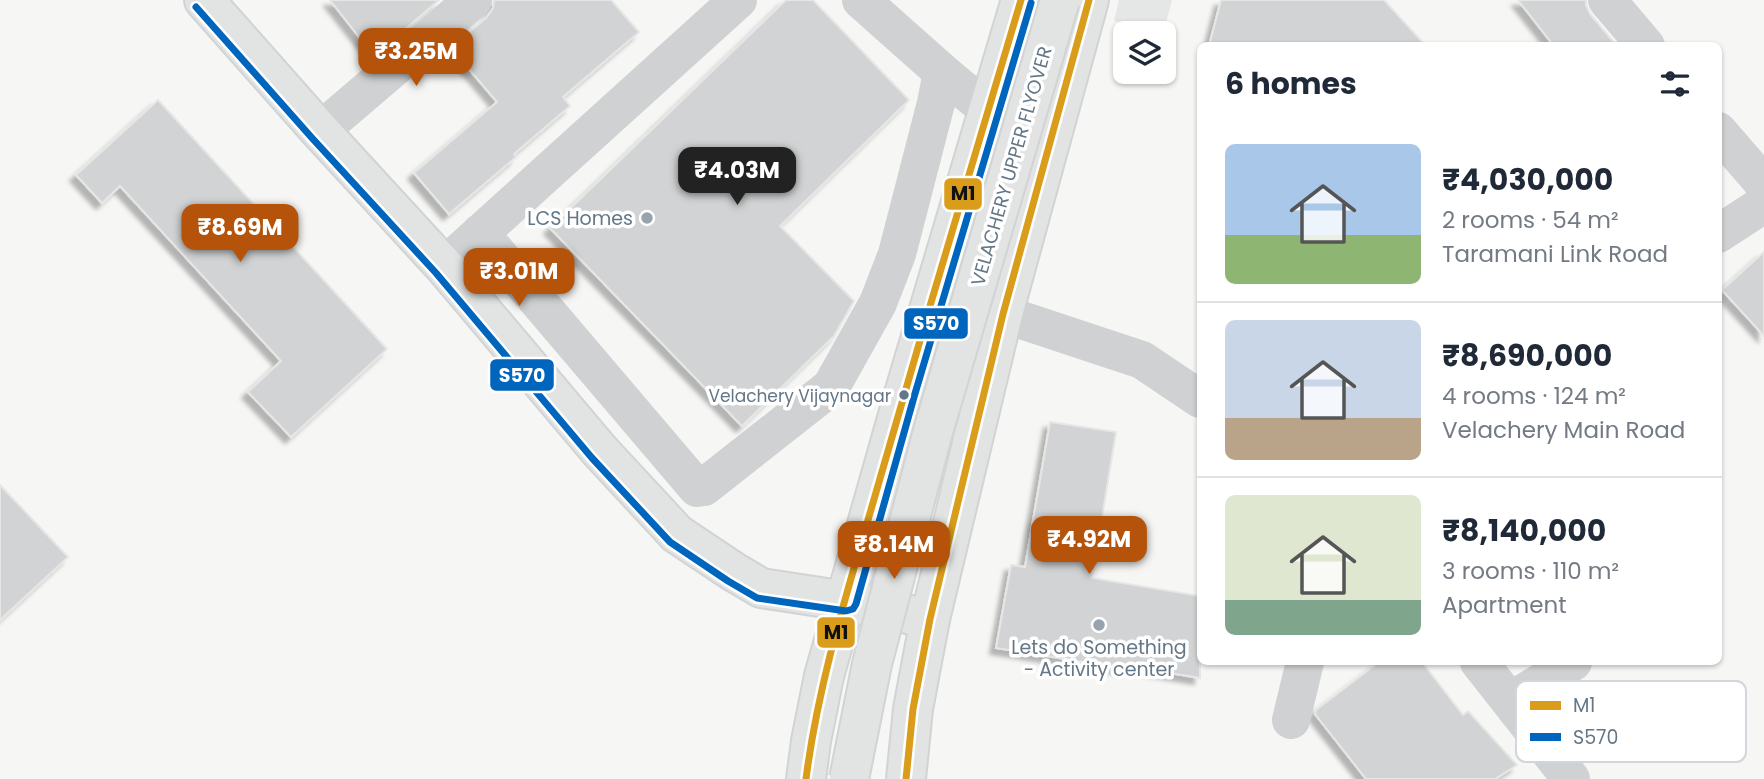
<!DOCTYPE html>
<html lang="en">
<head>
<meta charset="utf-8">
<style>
  :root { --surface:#fff; --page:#f6f6f7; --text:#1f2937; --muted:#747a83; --line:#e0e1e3; --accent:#b45309 }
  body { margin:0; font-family:Poppins,sans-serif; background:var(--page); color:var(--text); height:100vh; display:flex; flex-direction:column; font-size:26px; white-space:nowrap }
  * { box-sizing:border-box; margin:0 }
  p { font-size:23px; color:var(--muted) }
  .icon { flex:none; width:38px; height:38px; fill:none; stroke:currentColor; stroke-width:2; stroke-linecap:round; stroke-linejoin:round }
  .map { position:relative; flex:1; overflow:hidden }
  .side { position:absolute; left:1197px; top:42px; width:525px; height:623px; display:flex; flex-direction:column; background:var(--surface); border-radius:10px; box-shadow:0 2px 5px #0004 }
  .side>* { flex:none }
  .buttons { position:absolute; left:1113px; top:21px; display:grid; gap:14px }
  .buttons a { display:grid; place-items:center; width:63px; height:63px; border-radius:10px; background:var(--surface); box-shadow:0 2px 5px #0004; font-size:35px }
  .price { position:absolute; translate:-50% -60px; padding:0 16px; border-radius:14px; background:var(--accent); color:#fff; font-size:23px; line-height:46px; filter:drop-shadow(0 2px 4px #0008) }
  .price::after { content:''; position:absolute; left:50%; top:42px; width:21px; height:16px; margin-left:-10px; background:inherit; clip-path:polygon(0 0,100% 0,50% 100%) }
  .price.active { background:#222; color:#fff }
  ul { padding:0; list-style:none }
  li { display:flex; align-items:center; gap:21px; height:175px; padding:0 28px }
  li+li { border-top:2px solid var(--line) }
  li span { display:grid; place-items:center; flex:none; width:196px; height:140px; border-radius:10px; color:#555 }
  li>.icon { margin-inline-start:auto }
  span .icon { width:84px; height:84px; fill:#fffc; stroke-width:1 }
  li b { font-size:30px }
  h2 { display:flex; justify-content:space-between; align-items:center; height:84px; padding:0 28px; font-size:30px }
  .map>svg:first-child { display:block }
</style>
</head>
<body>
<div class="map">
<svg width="1764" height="779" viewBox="0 0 1764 779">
  <defs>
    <filter id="shadow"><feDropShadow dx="-6" dy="6" stdDeviation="2" flood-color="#0004"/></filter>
  </defs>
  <rect width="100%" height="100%" fill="#f6f6f5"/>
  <!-- built -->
  <polygon fill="#e5e6e6" points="1119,0 1172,0 1164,30 1114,21"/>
  <!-- building -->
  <g fill="#d2d3d4" stroke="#e6e6e5" stroke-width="2" filter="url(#shadow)">
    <polygon points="330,0 439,0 374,56"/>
    <polygon points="494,0 611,0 639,32 563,97 570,106 514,154 516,157 449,214 414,173 497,102 451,48 487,17 493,8"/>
    <polygon points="786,0 813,0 909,100 780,226 854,301 834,336 742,426 550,228"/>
    <polygon points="1221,0 1384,0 1426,46 1209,46"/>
    <polygon points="1518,0 1586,0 1586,5 1590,14 1617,46 1554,46"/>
    <polygon points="158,100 387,349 291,437 248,392 281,361 120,186 102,203 76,175"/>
    <polygon points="1764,252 1764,336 1722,290"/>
    <polygon points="1050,422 1116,432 1092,578 1200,596 1200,678 1128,666 1127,669 996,648 1011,565 1025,567"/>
    <polygon points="0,485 68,557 0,620"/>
    <polygon points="1379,662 1422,662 1463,715 1468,711 1517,765 1495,779 1366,779 1315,714 1316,710"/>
  </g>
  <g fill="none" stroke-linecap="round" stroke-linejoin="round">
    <defs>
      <polyline id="secondary" points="204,0 320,131 444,266 600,451 677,534 734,572 761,588 846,601 930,619"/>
      <g id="primary">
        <polyline points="806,779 811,741 824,676 904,394 1021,0"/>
        <polyline points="906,779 913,709 930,619 1003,314 1089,0"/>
      </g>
    </defs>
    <!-- secondary casing -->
    <use href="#secondary" stroke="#d1d3d5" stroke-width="42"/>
    <!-- primary casing -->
    <use href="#primary" stroke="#d2d3d4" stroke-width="42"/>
    <!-- street -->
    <g stroke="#d0d1d2" stroke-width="38">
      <polyline points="861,0 942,72 989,111"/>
      <polyline points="1607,0 1646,46"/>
      <polyline points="320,131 473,0"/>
      <polyline points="1718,131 1764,184"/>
      <polyline points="480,233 697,488 704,487 831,387 878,303 897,254 936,103 942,72"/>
      <polyline points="1718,234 1764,204"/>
      <polyline points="444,266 738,0"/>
      <polyline points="1003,314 1142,360 1200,399"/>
      <polyline points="1479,662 1571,779"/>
      <polyline points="1511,701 1573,662"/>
      <polyline points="1291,720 1305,662"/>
    </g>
    <!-- secondary -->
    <use href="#secondary" stroke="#e2e3e3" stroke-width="38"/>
    <!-- primary -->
    <use href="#primary" stroke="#e2e3e3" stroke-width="38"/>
    <defs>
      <polyline id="primary-bridge" points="849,779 872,664 932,435 1060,0"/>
    </defs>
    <!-- primary-bridge casing -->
    <use href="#primary-bridge" stroke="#d2d3d4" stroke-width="42" stroke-linecap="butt"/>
    <!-- primary-bridge -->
    <use href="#primary-bridge" stroke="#e2e3e3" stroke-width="38"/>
    <defs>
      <g id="bus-1">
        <path d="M806,779C819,677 851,580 879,482C925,321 973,160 1021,0"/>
        <polyline points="906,779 913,709 930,619 1003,314 1089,0"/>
      </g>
      <polyline id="bus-2" points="196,7 312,138 436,273 592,458 670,542 728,581 757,598 846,611 853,609 856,604 914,397 1031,3"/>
    </defs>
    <!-- bus-1 casing -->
    <use href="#bus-1" stroke="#fff" stroke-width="12"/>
    <!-- bus-2 casing -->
    <use href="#bus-2" stroke="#fff" stroke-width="12"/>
    <!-- bus-1 -->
    <use href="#bus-1" stroke="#da9d1b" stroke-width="7"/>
    <!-- bus-2 -->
    <use href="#bus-2" stroke="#0065bd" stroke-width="7"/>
  </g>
  <!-- markers -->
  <g fill="#97a3ae" stroke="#fff" stroke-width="2.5">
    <circle cx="647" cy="218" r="7"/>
    <circle cx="1099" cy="625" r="7"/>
  </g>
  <circle fill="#647787" stroke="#fff" stroke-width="2.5" cx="904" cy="395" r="6"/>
  <g text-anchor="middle" stroke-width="7" stroke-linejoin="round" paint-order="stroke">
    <!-- bus labels -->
    <g font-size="17" fill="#647787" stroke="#fff" text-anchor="end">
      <text x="891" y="402">Velachery Vijaynagar</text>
    </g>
    <!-- street labels -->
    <g font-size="19" fill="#647787" stroke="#fff">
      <text transform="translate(1011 166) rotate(-74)" y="7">VELACHERY UPPER FLYOVER</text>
    </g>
    <!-- poi labels -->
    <g font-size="19" fill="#647787" stroke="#fff" text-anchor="end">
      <text x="633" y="225">LCS Homes</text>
      <text x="1099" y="654" text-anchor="middle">Lets do Something<tspan x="1099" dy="22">- Activity center</tspan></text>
    </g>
  </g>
  <!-- legend -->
  <rect x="1516" y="681" width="230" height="81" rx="10" fill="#fff" stroke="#d0d6db" stroke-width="2"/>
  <rect x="1530" y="701" width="31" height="9" fill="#da9d1b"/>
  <rect x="1530" y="733" width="31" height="8" fill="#0065bd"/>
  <g font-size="19" fill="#647787">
    <text x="1573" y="712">M1</text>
    <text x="1573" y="744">S570</text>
  </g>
  <g stroke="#fff" stroke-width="2.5">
    <rect x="943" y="177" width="40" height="34" rx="7" fill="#da9d1b"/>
    <rect x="903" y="307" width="66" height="33" rx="7" fill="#0065bd"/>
    <rect x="489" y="358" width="66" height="34" rx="7" fill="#0065bd"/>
    <rect x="816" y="616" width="40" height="33" rx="7" fill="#da9d1b"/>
  </g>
  <g font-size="19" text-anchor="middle" font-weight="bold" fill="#fff">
    <text x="936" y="330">S570</text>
    <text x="522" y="382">S570</text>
  </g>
  <g font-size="19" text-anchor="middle" font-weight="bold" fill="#111">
    <text x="963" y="200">M1</text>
    <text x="836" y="639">M1</text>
  </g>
</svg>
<div class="buttons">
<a><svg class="icon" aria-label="layers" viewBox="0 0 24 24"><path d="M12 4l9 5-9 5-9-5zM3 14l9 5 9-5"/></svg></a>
</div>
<b class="price" style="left:416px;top:88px">₹3.25M</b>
<b class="price active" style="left:737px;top:207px">₹4.03M</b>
<b class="price" style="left:240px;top:264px">₹8.69M</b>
<b class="price" style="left:519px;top:308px">₹3.01M</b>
<b class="price" style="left:1089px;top:576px">₹4.92M</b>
<b class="price" style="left:894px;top:581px">₹8.14M</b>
<section class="side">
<h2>6 homes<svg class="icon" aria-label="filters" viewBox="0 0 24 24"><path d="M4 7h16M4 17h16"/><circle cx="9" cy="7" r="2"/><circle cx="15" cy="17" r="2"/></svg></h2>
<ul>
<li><span style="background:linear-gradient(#a9c7e8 65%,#8fb573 0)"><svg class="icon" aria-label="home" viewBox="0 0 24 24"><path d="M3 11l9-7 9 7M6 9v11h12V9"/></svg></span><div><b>₹4,030,000</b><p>2 rooms · 54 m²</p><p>Taramani Link Road</p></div></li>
<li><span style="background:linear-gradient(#c9d6e8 70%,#b9a48a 0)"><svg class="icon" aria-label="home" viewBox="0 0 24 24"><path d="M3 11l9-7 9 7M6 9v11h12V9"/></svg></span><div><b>₹8,690,000</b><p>4 rooms · 124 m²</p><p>Velachery Main Road</p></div></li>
<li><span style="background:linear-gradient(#dfe7d0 75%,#7fa58c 0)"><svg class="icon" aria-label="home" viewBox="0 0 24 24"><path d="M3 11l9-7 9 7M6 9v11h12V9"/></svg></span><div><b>₹8,140,000</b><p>3 rooms · 110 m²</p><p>Apartment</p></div></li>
</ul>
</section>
</div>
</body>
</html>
